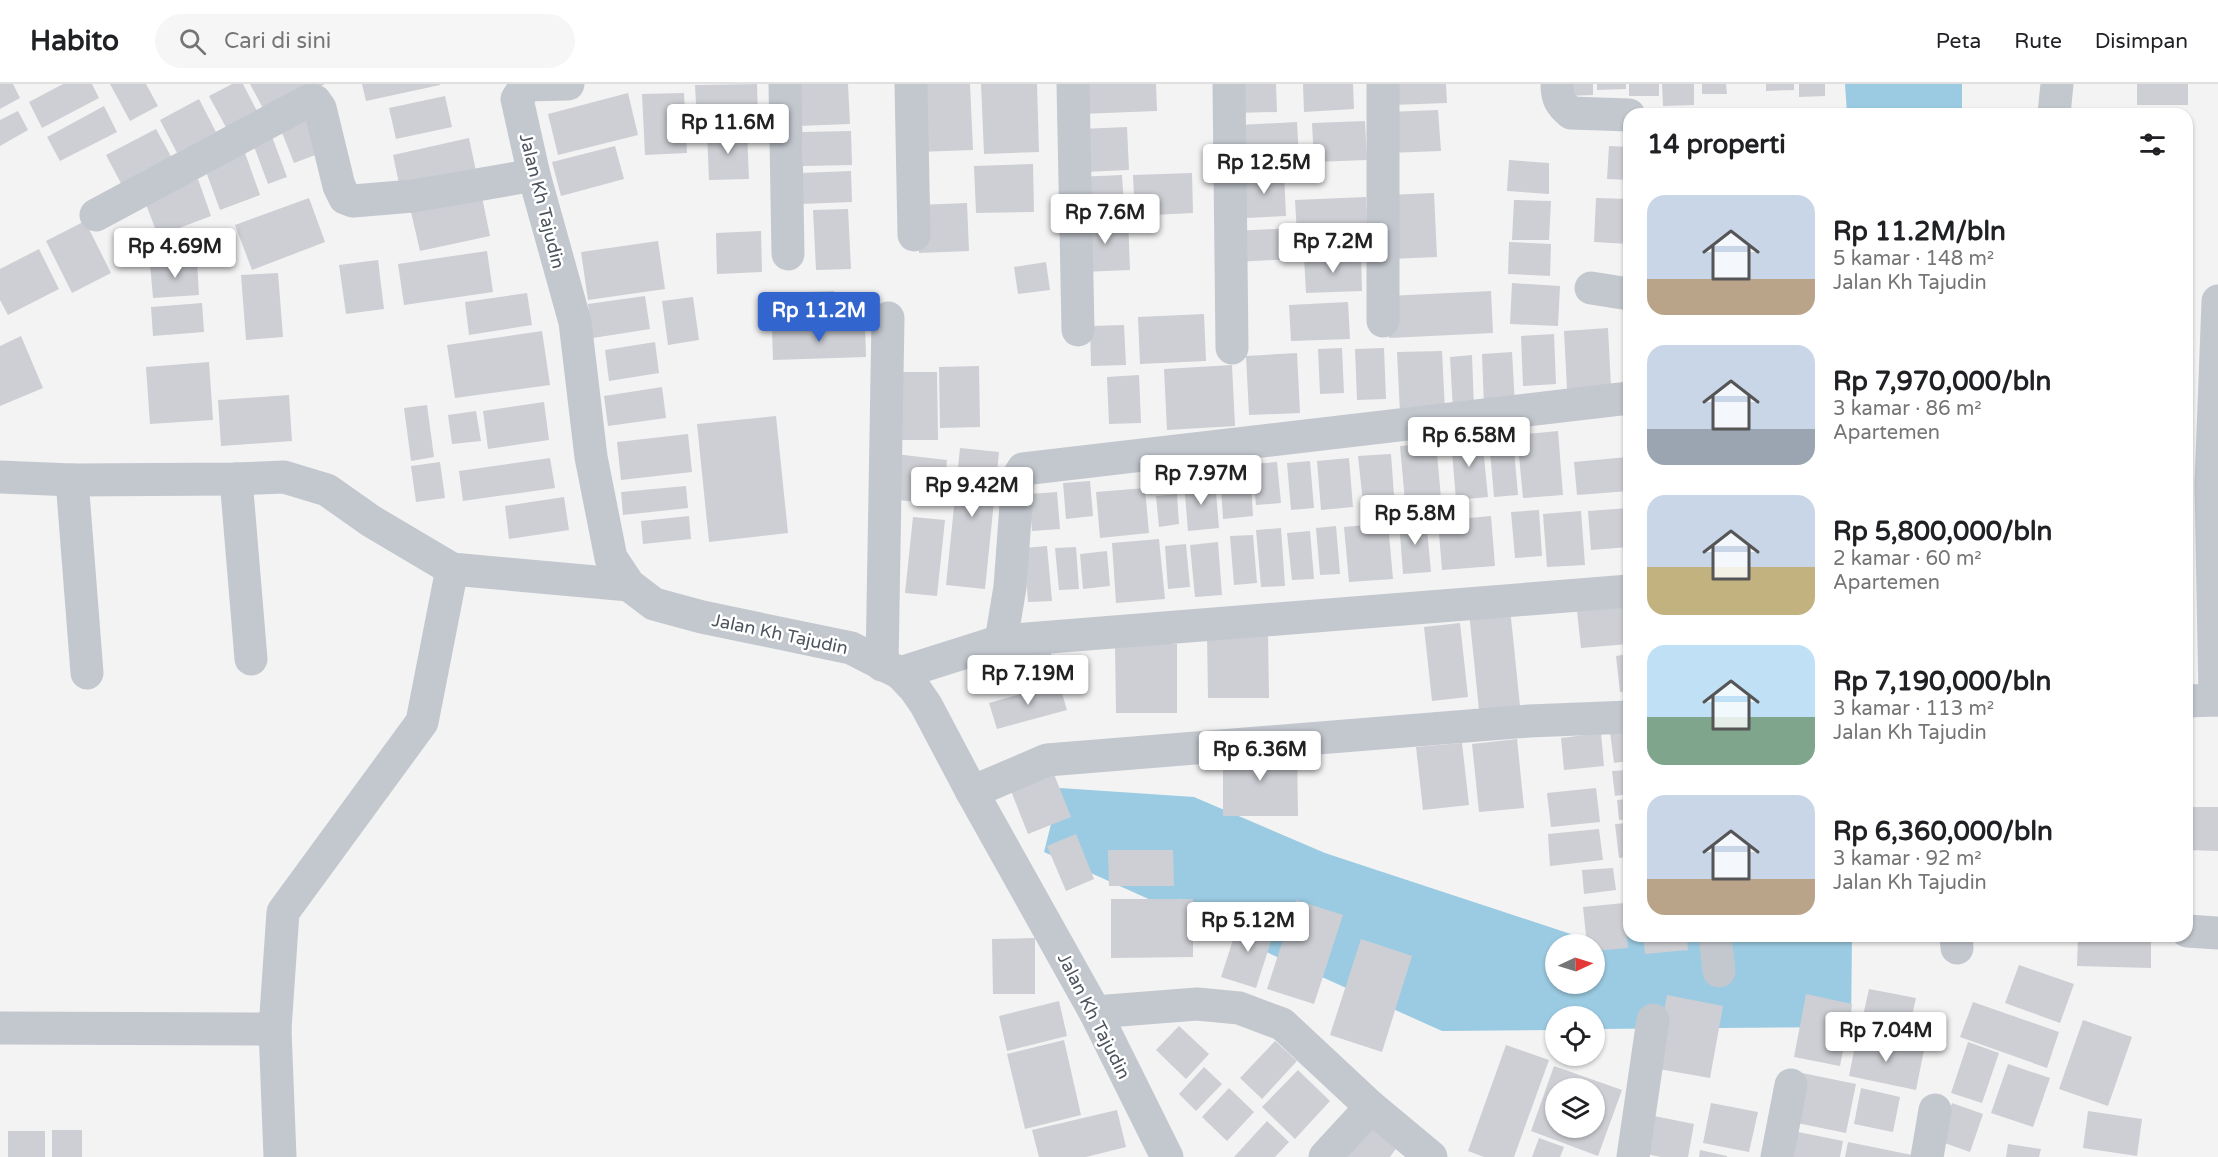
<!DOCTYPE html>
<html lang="id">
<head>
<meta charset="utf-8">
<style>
  :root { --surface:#fff; --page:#f6f6f6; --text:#202124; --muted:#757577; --line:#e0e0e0; --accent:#3365cf }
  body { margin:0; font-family:"Varela Round",sans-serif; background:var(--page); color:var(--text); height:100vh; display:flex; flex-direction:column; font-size:22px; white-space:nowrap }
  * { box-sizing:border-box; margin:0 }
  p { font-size:20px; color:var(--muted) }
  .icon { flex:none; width:33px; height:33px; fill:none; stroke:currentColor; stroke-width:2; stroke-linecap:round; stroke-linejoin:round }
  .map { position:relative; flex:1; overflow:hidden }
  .panel { position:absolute; left:1623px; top:24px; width:570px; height:834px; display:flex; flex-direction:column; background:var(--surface); border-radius:18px; box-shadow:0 2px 4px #0004 }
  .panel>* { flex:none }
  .needle { width:39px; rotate:86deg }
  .controls { position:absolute; left:1545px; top:850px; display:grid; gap:12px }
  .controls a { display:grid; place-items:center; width:60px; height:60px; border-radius:50%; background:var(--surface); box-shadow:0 2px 4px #0004; font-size:30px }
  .price { position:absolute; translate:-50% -51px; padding:0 14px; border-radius:6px; background:#fff; color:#222; font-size:20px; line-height:39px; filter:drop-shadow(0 2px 3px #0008) }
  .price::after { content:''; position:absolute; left:50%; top:36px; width:18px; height:14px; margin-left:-9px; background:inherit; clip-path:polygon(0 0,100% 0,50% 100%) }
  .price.active { background:var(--accent); color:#fff }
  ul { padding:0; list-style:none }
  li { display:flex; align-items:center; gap:18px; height:150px; padding:0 24px }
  li span { display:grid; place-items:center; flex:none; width:168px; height:120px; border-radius:18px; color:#555 }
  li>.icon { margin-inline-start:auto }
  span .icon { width:72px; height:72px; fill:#fffc; stroke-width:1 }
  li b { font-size:26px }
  h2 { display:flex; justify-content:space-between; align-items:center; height:72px; padding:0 24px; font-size:26px }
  header { display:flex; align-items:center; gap:36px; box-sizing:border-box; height:84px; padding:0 30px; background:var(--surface); border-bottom:2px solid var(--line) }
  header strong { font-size:28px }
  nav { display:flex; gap:33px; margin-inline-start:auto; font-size:21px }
  .search { width:420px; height:54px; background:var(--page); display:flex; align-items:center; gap:15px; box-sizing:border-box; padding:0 21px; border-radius:33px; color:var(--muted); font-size:22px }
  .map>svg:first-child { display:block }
</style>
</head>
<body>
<header>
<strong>Habito</strong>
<div class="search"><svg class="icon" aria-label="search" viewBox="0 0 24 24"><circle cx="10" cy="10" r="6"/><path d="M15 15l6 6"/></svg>Cari di sini</div>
<nav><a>Peta</a><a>Rute</a><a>Disimpan</a></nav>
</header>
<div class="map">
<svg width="2218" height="1073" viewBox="0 0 2218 1073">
  <rect width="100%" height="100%" fill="#f4f3f3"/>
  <!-- water -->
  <g fill="#9bcbe2" fill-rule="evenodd">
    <polygon points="1845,0 1962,0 1962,30 1847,30"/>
    <path d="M1060,704L1194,713L1325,769L1592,857L1629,845V852H1852L1851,943L1595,945L1594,933H1556L1555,946L1442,947L1044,768ZM1556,861H1594V900H1556Z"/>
  </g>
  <!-- building -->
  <g fill="#cdcfd4" fill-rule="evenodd">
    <polygon points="0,0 13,0 20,14 0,25"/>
    <polygon points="63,0 92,0 99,14 42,44 29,18"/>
    <polygon points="110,0 146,0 158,22 130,37"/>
    <polygon points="232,0 243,0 259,31 228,47 209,12"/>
    <polygon points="250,0 325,0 266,30"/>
    <polygon points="362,0 440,0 440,1 366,17"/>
    <polygon points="757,0 758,36 697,39 695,1"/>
    <polygon points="796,0 848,0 850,40 798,42"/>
    <polygon points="915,0 970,0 973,66 917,68"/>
    <polygon points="981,0 1037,0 1039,68 984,70"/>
    <polygon points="1079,0 1156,0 1157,27 1080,30"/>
    <polygon points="1231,0 1276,0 1277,28 1233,29"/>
    <polygon points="1303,0 1353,0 1354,25 1304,28"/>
    <polygon points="1391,0 1446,0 1447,19 1392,21"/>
    <polygon points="1565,0 1593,0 1593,11 1565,12"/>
    <polygon points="1597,0 1626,0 1626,5 1597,6"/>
    <rect x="1629" y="0" width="30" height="12"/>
    <polygon points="1662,0 1694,0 1694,21 1663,22"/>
    <polygon points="1702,0 1726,0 1727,10 1702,10"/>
    <polygon points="1766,0 1794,0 1794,6 1766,7"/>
    <polygon points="1799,0 1825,0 1825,12 1799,13"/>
    <rect x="2137" y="0" width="51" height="21"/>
    <polygon points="628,9 638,51 558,71 548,30"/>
    <polygon points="684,9 687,69 645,71 642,10"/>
    <polygon points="445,12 452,43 396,55 389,24"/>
    <polygon points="199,15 216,48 177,69 160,36"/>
    <polygon points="104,22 117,48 60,77 47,53"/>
    <polygon points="1438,26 1441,67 1388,69 1387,28"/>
    <polygon points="18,27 28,46 0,62 0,36"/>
    <polygon points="312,28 326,67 294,79 279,41"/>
    <polygon points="1365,37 1367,76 1314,78 1312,39"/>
    <polygon points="1297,38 1299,74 1241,76 1239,41"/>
    <polygon points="1127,43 1129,86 1083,88 1081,45"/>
    <polygon points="156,45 174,78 124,105 106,71"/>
    <polygon points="747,47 749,95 709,96 707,48"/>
    <polygon points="851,47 852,81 803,82 802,48"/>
    <polygon points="271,50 287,93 268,100 252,57"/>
    <polygon points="469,54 477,92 401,109 393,71"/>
    <polygon points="615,62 624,95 561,112 552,78"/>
    <polygon points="1609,62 1629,63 1629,96 1607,95"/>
    <polygon points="245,69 260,111 220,126 205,85"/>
    <polygon points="1509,76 1549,79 1549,110 1507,107"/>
    <polygon points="1033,80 1034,128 976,129 974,82"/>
    <polygon points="851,87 852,118 801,120 800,89"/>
    <polygon points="1284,88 1286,132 1245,134 1243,89"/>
    <polygon points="1192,89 1193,129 1135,132 1133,91"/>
    <polygon points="1122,91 1124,122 1077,124 1076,93"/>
    <polygon points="198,95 211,132 158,152 144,115"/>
    <polygon points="1434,109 1437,173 1391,175 1388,111"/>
    <polygon points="482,113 490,152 420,167 411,128"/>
    <polygon points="1366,113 1368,164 1298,167 1295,116"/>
    <polygon points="309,114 325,158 252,186 235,141"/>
    <polygon points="1596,114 1629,115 1629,160 1594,158"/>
    <polygon points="1514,116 1551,117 1549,156 1512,156"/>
    <polygon points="967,119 969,167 919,169 918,121"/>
    <polygon points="848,125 851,185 816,186 813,126"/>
    <polygon points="1128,134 1130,186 1082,188 1080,136"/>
    <polygon points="85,137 111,189 72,209 46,157"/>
    <polygon points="1292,144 1293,175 1236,178 1235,147"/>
    <polygon points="761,147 762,188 717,190 716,149"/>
    <polygon points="658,157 665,205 588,216 581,168"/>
    <polygon points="1509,158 1551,160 1550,192 1508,190"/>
    <polygon points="39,165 59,205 8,231 0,216 0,185"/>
    <polygon points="487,167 493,208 404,221 398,180"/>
    <polygon points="1361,170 1362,207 1306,209 1304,173"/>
    <polygon points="378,176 384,225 346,230 339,181"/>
    <polygon points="197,177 199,211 153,214 150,180"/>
    <polygon points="1046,178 1050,206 1018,210 1014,183"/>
    <polygon points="278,189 283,253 246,256 241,191"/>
    <polygon points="1512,199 1560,202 1558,242 1510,240"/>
    <polygon points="834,207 836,235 776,237 775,209"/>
    <polygon points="1491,207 1493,249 1389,254 1387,212"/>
    <polygon points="527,209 532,241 469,251 465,218"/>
    <polygon points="645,212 650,245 593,254 588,220"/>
    <polygon points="693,213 699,256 668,261 662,217"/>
    <polygon points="1348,218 1350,255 1291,257 1289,221"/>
    <polygon points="202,219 204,248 153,252 151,223"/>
    <polygon points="1204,230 1206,277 1140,280 1138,233"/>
    <polygon points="865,241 866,273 773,276 772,245"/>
    <polygon points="1124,241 1126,281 1091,282 1090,242"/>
    <polygon points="1608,244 1611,303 1567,305 1564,247"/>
    <polygon points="542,247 550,301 455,314 447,261"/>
    <polygon points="1554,250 1556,300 1523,302 1521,252"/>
    <polygon points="21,252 43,304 0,322 0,262"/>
    <polygon points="655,258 659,289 609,297 605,266"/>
    <polygon points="1342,264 1344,309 1320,310 1318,265"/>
    <polygon points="1384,264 1386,315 1357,316 1355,265"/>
    <polygon points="1442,267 1445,327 1400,329 1397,268"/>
    <polygon points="1512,268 1515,321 1484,322 1482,270"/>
    <polygon points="1297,269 1300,329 1249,331 1246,272"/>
    <polygon points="1472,271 1474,324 1453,326 1450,273"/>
    <polygon points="209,278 213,336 150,340 146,283"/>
    <polygon points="1232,281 1235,342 1167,346 1164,285"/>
    <polygon points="979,282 980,343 940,344 939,283"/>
    <polygon points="889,288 937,288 938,356 890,356"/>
    <polygon points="1139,291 1141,339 1109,340 1107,293"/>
    <polygon points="662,303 666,334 608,342 604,312"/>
    <polygon points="289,311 292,357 221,362 218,316"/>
    <polygon points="544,318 549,356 488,365 483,327"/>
    <polygon points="427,321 434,373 411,377 404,324"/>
    <polygon points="476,327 481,357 452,360 448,331"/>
    <polygon points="776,332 788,449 709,458 697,340"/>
    <polygon points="1558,347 1563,411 1523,414 1517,351"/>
    <polygon points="688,350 692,388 621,396 617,358"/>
    <polygon points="1482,353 1488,413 1456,416 1451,355"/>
    <polygon points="1513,354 1518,411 1494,413 1489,356"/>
    <polygon points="1436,359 1442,425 1406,428 1400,362"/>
    <polygon points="960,364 999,368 985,505 946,501"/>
    <polygon points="895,370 947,376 943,421 890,415"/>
    <polygon points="1391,370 1395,425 1364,428 1358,372"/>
    <polygon points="1627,373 1629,407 1577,411 1574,378"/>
    <polygon points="550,374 555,404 463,417 459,387"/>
    <polygon points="1349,374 1353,423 1321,426 1317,377"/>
    <polygon points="1310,377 1314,424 1291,426 1287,379"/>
    <polygon points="440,378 445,414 416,418 411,382"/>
    <polygon points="1277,378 1281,419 1256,421 1252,380"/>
    <polygon points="1250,385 1253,432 1223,435 1220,388"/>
    <polygon points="1090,397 1093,432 1066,435 1063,399"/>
    <polygon points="1215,397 1219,444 1188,447 1184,399"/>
    <polygon points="686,402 688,424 623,431 621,408"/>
    <polygon points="1145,404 1149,449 1100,454 1096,408"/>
    <polygon points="1057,408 1060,445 1032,447 1029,410"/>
    <polygon points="1177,410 1179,440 1159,443 1156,412"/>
    <polygon points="564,413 569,446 509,455 505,422"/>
    <polygon points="1629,424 1629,463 1591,466 1588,427"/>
    <polygon points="1539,426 1542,472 1515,474 1511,428"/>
    <polygon points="1581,427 1585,481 1547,483 1543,430"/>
    <polygon points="689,432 691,455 643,460 641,437"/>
    <polygon points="1491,432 1495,482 1442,486 1438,437"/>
    <polygon points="913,433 945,436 937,512 905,509"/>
    <polygon points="1426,434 1431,488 1403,490 1399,436"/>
    <polygon points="1388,439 1393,495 1349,498 1344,443"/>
    <polygon points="1336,442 1340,490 1320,491 1316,444"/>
    <polygon points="1281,444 1285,502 1261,503 1256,446"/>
    <polygon points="1310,447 1314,495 1292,496 1287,449"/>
    <polygon points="1253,451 1257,499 1234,501 1230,452"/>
    <polygon points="1159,455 1165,515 1116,519 1112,459"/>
    <polygon points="1218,458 1222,511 1195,513 1190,461"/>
    <polygon points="1186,460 1190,503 1168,505 1165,462"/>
    <polygon points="1047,462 1052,517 1028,518 1024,464"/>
    <polygon points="1076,463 1079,505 1059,506 1055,464"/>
    <polygon points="1107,467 1110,502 1083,505 1080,470"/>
    <polygon points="1629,512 1629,560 1581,564 1576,518"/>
    <polygon points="1510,524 1520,622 1479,626 1469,528"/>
    <polygon points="1460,539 1468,613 1432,617 1424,543"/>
    <polygon points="1268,548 1269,614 1208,614 1207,549"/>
    <polygon points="1047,556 1056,587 983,608 974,576"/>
    <polygon points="1115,560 1177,560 1177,629 1116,629"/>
    <polygon points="1629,570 1629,607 1620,608 1616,572"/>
    <polygon points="1059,599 1067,626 997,645 989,619"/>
    <polygon points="1629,646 1629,677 1614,679 1610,648"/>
    <polygon points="1601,649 1604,682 1564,686 1561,654"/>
    <polygon points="1517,655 1524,724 1479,728 1472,660"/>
    <polygon points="1462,659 1469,721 1423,726 1416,663"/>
    <polygon points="1223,664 1297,664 1298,732 1223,732"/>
    <polygon points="1052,685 1071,733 1028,750 1009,702"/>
    <polygon points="1629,686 1629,710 1615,712 1612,687"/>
    <polygon points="1596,704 1600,738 1551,743 1547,709"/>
    <polygon points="1629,715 1629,735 1619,736 1617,716"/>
    <polygon points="2187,723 2218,723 2218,767 2187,766"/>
    <polygon points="1629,739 1629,773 1619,774 1615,740"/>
    <polygon points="1599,745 1603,776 1550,782 1548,750"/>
    <polygon points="1076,750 1094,795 1066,807 1047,762"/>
    <polygon points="1108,766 1173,766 1174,802 1109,802"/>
    <polygon points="1629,782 1629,806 1626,806 1623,783"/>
    <polygon points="1613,784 1616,806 1584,810 1582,786"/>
    <polygon points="1111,815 1193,815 1193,873 1111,874"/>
    <polygon points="1296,816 1343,831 1314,920 1267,905"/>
    <polygon points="1624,819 1628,864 1594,867 1594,861 1587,861 1583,823"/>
    <polygon points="1240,834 1275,845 1256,904 1221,893"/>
    <polygon points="1643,852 1687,852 1688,866 1645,870"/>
    <polygon points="1727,852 1769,852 1769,854 1728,858"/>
    <polygon points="2078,852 2151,852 2151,884 2077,882"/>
    <polygon points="1035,854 1035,910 993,910 992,855"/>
    <polygon points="1361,855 1412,872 1382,968 1330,951"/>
    <polygon points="2019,881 2074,900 2060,939 2005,919"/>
    <polygon points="1869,905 1916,914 1907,954 1860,945"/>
    <polygon points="1806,910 1852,920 1840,982 1794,973"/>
    <polygon points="1667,911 1723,922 1710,994 1653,984"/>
    <polygon points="1059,917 1067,952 1007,967 999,932"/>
    <polygon points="1973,918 2059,948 2047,984 1960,953"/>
    <polygon points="2083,936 2132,953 2108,1022 2059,1005"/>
    <polygon points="1179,942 1209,970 1186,995 1156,966"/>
    <polygon points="1857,952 1924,966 1916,1006 1849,992"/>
    <polygon points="1064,956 1081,1031 1025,1045 1007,970"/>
    <polygon points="1275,957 1297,977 1262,1015 1240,994"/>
    <polygon points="1968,958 1999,969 1982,1019 1951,1009"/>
    <polygon points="1506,961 1549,976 1514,1073 1484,1073 1468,1067"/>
    <polygon points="2008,980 2050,994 2033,1043 1991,1029"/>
    <path d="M1554,982L1622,1006L1598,1072L1531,1047ZM1556,1005H1594V1044H1556Z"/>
    <polygon points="1204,983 1222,1000 1196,1027 1179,1010"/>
    <polygon points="1298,986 1330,1017 1295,1055 1262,1023"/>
    <polygon points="1802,989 1856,1000 1846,1049 1792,1038"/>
    <polygon points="1229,1004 1254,1028 1227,1057 1202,1033"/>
    <polygon points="1861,1004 1900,1013 1893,1048 1854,1040"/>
    <polygon points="1711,1019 1758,1028 1749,1068 1703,1059"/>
    <polygon points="1952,1019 1983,1030 1970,1068 1939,1057"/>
    <polygon points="1117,1026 1126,1063 1086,1073 1039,1073 1032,1046"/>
    <polygon points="2088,1027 2142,1035 2137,1072 2083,1064"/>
    <polygon points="1649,1031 1694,1040 1688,1073 1661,1073 1641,1069"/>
    <polygon points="1267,1037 1289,1058 1275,1073 1234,1073"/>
    <polygon points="1364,1038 1397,1063 1390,1073 1339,1073"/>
    <rect x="52" y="1046" width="30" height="27"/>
    <rect x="8" y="1047" width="37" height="26"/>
    <polygon points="1793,1047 1843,1057 1840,1073 1788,1073"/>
    <polygon points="1539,1054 1564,1063 1560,1073 1532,1073"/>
    <polygon points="1848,1058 1917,1072 1916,1073 1845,1073"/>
    <polygon points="2008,1060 2041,1065 2039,1073 2006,1073"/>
    <polygon points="1700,1066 1727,1072 1727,1073 1699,1073"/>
  </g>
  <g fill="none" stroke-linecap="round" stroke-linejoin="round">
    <!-- minor -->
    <g stroke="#c3c8cf" stroke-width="33">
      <polyline points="785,0 788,170"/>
      <polyline points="911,0 914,151"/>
      <polyline points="1073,0 1078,246"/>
      <polyline points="1229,0 1232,264"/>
      <polyline points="1383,0 1383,237"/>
      <path d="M1557,0C1557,14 1560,20 1571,29L1629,31"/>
      <polyline points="527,1 568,0"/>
      <polyline points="2054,30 2057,0"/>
      <polyline points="96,131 310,16 315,17 320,24 339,102 345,114 353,117 413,112 534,91"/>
      <polyline points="1591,204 1629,210"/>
      <polyline points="0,393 72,396 236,395 284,393 327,406 371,437 452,485 629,501"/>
      <polyline points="236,395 251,575"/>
      <polyline points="72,396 87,589"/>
      <polyline points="1001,557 1010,503 1018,393 1023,385 1629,314"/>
      <polyline points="882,581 888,234"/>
      <polyline points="900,589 1001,557 1629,507"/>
      <polyline points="2215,616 2211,400 2218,217"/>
      <polyline points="2187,617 2218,616"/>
      <polyline points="972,708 1047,676 1529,637 1629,633"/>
      <polyline points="2187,847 2218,849"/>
      <polyline points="1715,852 1719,887"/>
      <polyline points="1956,852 1957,864"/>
      <polyline points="1095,928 1197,920 1239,924 1282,940 1371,1023 1431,1073"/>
      <polyline points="0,944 275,945"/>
      <polyline points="280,1073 275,945 283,828 422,638 452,485"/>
      <polyline points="1325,1073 1371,1023"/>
      <polyline points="1633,1073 1653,936"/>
      <polyline points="1777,1073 1791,1001"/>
      <polyline points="1927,1073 1935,1026"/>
    </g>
    <!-- tertiary -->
    <polyline stroke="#c3c8cf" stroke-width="33" points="527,0 517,15 534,91 575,238 591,373 611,474 629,501 654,520 702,533 851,564 900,589 915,605 926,621 972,708 1095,928 1167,1073"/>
  </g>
  <g text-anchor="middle" stroke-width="5" stroke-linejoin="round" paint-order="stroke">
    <!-- street labels -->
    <g font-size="18" fill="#4d545e" stroke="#fff">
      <text transform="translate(542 117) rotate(76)" y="6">Jalan Kh Tajudin</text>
      <text transform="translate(780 550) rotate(12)" y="6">Jalan Kh Tajudin</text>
      <text transform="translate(1094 932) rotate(63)" y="6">Jalan Kh Tajudin</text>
    </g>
  </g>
</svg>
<div class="controls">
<a><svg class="needle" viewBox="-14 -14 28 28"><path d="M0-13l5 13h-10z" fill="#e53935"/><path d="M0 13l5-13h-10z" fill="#757577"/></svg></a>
<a><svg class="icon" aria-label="locate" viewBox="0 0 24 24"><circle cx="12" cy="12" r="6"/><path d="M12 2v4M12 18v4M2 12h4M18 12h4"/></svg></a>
<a><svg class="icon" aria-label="layers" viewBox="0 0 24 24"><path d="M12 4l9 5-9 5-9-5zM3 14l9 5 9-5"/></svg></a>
</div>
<b class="price" style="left:728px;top:71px">Rp 11.6M</b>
<b class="price" style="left:1264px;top:111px">Rp 12.5M</b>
<b class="price" style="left:1105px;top:161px">Rp 7.6M</b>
<b class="price" style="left:1333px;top:190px">Rp 7.2M</b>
<b class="price" style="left:175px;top:195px">Rp 4.69M</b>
<b class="price active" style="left:819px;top:259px">Rp 11.2M</b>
<b class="price" style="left:1469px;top:384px">Rp 6.58M</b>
<b class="price" style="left:1201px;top:422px">Rp 7.97M</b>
<b class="price" style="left:972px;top:434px">Rp 9.42M</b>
<b class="price" style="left:1415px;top:462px">Rp 5.8M</b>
<b class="price" style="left:1028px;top:622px">Rp 7.19M</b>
<b class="price" style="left:1260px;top:698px">Rp 6.36M</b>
<b class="price" style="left:1248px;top:869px">Rp 5.12M</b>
<b class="price" style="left:1886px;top:979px">Rp 7.04M</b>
<section class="panel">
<h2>14 properti<svg class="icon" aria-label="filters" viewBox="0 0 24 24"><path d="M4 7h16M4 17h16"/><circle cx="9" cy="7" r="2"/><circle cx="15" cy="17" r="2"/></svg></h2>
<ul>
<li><span style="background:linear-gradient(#c9d6e8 70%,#b9a48a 0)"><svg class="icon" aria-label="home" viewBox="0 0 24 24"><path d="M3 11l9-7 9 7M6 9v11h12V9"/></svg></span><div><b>Rp 11.2M/bln</b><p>5 kamar · 148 m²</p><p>Jalan Kh Tajudin</p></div></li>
<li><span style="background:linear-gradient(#c9d6e8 70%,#9aa5b1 0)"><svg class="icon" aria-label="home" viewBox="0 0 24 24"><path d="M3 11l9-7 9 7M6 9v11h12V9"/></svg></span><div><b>Rp 7,970,000/bln</b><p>3 kamar · 86 m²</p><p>Apartemen</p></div></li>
<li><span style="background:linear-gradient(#c9d6e8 60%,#c2b280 0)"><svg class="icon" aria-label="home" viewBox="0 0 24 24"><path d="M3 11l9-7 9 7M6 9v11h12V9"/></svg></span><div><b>Rp 5,800,000/bln</b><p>2 kamar · 60 m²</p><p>Apartemen</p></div></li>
<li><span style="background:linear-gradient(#bfe0f5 60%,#7fa58c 0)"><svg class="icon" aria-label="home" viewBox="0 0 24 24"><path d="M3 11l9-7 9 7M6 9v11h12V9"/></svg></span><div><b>Rp 7,190,000/bln</b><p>3 kamar · 113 m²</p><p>Jalan Kh Tajudin</p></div></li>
<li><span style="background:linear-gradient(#c9d6e8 70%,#b9a48a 0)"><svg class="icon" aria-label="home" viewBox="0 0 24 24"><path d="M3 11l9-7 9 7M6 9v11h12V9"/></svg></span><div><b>Rp 6,360,000/bln</b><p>3 kamar · 92 m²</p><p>Jalan Kh Tajudin</p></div></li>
</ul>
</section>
</div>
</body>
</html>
